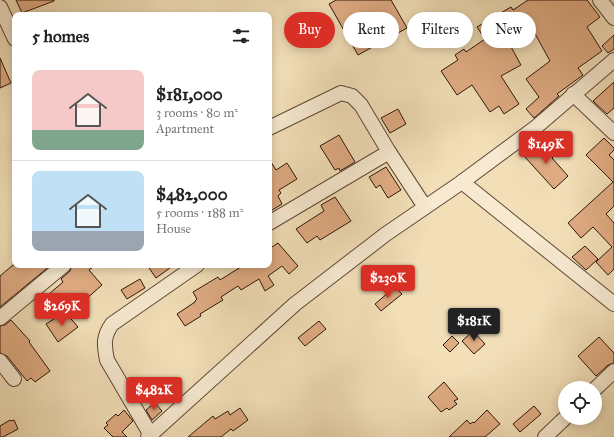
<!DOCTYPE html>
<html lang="en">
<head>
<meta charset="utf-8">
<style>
  :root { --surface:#fff; --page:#f2f2f2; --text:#222; --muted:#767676; --line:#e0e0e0; --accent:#d93025 }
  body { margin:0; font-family:"IM FELL Great Primer",serif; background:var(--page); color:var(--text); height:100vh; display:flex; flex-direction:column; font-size:15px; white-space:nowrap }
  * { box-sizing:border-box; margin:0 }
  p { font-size:13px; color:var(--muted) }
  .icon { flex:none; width:22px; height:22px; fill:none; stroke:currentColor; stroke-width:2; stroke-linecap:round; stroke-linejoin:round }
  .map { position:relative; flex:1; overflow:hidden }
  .side { position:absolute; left:12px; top:12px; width:260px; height:256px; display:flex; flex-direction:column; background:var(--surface); border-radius:8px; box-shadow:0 2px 10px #0003 }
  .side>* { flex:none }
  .hud { position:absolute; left:284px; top:12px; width:270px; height:36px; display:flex; gap:8px }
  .controls { position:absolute; left:558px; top:381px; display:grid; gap:8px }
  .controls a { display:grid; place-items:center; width:44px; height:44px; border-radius:50%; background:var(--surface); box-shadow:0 2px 10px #0003; font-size:20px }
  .price { position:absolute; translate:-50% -34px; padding:0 9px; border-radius:4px; background:var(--accent); color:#fff; font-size:13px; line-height:26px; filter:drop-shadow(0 1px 2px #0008) }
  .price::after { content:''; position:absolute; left:50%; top:24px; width:12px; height:9px; margin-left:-6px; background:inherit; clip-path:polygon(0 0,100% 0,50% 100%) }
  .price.on { background:#222; color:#fff }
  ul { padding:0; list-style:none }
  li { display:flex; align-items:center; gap:12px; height:100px; padding:0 20px }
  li+li { border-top:1px solid var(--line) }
  li span { display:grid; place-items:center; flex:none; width:112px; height:80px; border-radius:8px; color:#555 }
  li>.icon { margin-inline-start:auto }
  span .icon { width:48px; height:48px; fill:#fffc; stroke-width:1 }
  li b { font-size:17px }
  h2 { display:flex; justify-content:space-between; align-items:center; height:48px; padding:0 20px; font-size:17px }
  .tag { padding:0 14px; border-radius:18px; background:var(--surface); box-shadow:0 2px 10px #0003; font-size:14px; line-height:36px }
  .tag.on { background:var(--accent); color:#fff }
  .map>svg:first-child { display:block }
</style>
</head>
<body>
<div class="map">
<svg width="614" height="437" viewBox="0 0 614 437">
  <rect width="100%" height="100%" fill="#f2dfb8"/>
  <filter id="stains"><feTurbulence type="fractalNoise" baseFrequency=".005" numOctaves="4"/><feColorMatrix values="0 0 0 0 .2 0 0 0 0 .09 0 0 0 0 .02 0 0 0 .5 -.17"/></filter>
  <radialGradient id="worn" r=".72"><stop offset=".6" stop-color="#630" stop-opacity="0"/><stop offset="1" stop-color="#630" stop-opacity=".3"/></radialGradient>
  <!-- building -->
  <g fill="#e0ac83" stroke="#2e1609">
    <polygon points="16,0 54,0 54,1 22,13"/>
    <polygon points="336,0 391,0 407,28 358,55 329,4"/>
    <polygon points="528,0 587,0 600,17 587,27 602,51 578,68 583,75 557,94 559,96 534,118 526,109 539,97 526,79 550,61 533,30 510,45 521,65 501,76 519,104 504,114 499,106 490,112 472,85 457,95 441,71 458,60 455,55 464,49 466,52 485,39 477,27 511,7 513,10"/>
    <polygon points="614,35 614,49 608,53 602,46"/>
    <polygon points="0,58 11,83 0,88"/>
    <polygon points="614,82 614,108 607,114 593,101"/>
    <polygon points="398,109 406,124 390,133 381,118"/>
    <polygon points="339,135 355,162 340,171 339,168 335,170 320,146"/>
    <polygon points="604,138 614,148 614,150 609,155 614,160 614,206 606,214 614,223 614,269 608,275 596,262 612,247 593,227 581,238 568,223 613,182 586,155"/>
    <polygon points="540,141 554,156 552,158 568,176 554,189 524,156"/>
    <polygon points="269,159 276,170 287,163 297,179 279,190 281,193 278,196 282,204 269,212"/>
    <polygon points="386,167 401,190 388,198 380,185 376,188 369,177"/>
    <polygon points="335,197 351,221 320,240 317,236 307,243 296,229 324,211 321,205"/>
    <polygon points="278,243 298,266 289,274 282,266 268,276 274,285 265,291 259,279 241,290 238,286 221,297 223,300 200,314 201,316 185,326 177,314 195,302 195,301 197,299 193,292 218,277 220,280 244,265 269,265 269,249"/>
    <polygon points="585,246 598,259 586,270 572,257"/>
    <polygon points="13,265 51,265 0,307 0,276"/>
    <polygon points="72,265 96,265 89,270 102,285 84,301 80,296 63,310 49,294 63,282 61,279 70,271"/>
    <polygon points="147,265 174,265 156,278"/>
    <polygon points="140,279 145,288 127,299 121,290"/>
    <polygon points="395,287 402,294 381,311 375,304"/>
    <polygon points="65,312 78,327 58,342 46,324"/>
    <polygon points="11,320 30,341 29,342 50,371 35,382 31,378 27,381 7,356 0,353 0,326 5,325"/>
    <polygon points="319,321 326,329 305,346 298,338"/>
    <polygon points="473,331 485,344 474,354 462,341"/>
    <polygon points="452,336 459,343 450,352 443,345"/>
    <polygon points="599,337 614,353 614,363 608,365 596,376 578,356"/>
    <polygon points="444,382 458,399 454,401 457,404 449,410 447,408 441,412 428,397"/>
    <polygon points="155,403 162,411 152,420 146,410"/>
    <polygon points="534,406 541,414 520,432 513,424"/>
    <polygon points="240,408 248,420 233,431 231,429 221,437 188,437 213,416 215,419 228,411 230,415"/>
    <polygon points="124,410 133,421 122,432 127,437 113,437 104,428 108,425 106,423 116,414 118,416"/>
    <polygon points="487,410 500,424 485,437 449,437 467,420 470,424 473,422 474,423"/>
    <polygon points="10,420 11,421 14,420 18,429 3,437 0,437 0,426"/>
  </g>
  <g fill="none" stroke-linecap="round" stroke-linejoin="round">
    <defs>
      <g id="minor">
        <polyline points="600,0 614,18"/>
        <polyline points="0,7 15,39"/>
        <polyline points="573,94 614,133"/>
        <polyline points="269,128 341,93 352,96 361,105 389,152 425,207"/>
        <polyline points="462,182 614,304"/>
        <polyline points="269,223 389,152"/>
        <polyline points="0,318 64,265"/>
        <polyline points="0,361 14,379"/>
        <polyline points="595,389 614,371"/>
        <polyline points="148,437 295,304 386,234 462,182 535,128 614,60"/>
        <path d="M152,437L107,360C104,344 103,337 112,324L197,265"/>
        <polyline points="545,437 565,418"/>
      </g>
    </defs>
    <!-- minor casing -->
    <use href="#minor" stroke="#5f4835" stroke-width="16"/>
    <!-- minor -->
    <use href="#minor" stroke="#f7ead1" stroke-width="14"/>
  </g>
  <rect width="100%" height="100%" filter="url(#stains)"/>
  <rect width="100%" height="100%" fill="url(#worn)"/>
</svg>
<div class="controls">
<a><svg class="icon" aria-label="locate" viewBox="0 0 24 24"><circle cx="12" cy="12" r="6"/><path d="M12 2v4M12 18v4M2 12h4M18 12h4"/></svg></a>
</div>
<b class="price" style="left:546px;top:165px">$149K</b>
<b class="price" style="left:388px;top:299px">$230K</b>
<b class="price" style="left:62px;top:327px">$269K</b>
<b class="price on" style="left:474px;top:342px">$181K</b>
<b class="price" style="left:154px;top:411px">$482K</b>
<div class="hud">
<a class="tag on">Buy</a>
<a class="tag">Rent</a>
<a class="tag">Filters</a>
<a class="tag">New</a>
</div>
<section class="side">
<h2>5 homes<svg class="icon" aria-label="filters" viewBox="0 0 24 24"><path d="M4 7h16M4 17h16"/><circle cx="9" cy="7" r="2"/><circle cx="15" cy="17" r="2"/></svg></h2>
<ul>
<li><span style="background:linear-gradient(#f6c9c9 75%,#7fa58c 0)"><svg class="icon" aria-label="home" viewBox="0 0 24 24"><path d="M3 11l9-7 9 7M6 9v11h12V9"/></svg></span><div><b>$181,000</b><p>3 rooms · 80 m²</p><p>Apartment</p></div></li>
<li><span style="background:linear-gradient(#bfe0f5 75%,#9aa5b1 0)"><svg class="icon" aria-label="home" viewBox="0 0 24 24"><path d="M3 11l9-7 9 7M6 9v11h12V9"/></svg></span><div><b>$482,000</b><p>5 rooms · 188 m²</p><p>House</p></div></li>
</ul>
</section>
</div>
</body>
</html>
